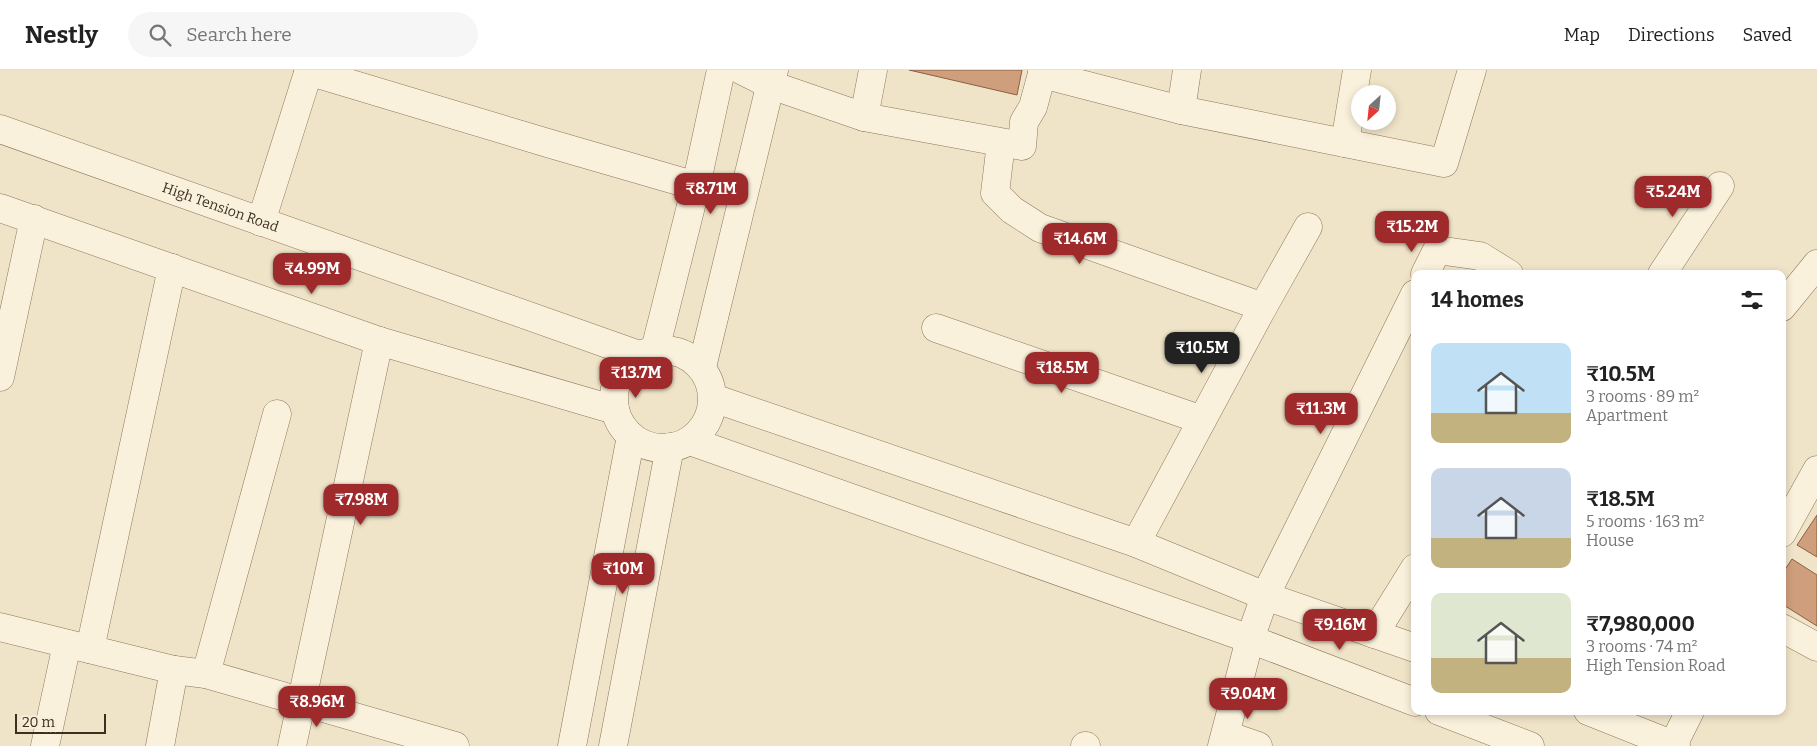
<!DOCTYPE html>
<html lang="en">
<head>
<meta charset="utf-8">
<style>
  :root { --surface:#fff; --page:#f6f6f6; --text:#222; --muted:#767676; --line:#e0e0e0; --accent:#9e2a2b }
  body { margin:0; font-family:Bitter,serif; background:var(--page); color:var(--text); height:100vh; display:flex; flex-direction:column; font-size:19px; white-space:nowrap }
  * { box-sizing:border-box; margin:0 }
  p { font-size:16px; color:var(--muted) }
  .icon { flex:none; width:28px; height:28px; fill:none; stroke:currentColor; stroke-width:2; stroke-linecap:round; stroke-linejoin:round }
  .map { position:relative; flex:1; overflow:hidden }
  .drawer { position:absolute; left:1411px; top:200px; width:375px; height:445px; display:flex; flex-direction:column; background:var(--surface); border-radius:10px; box-shadow:0 2px 8px #0003 }
  .drawer>* { flex:none }
  .needle { width:32px; rotate:207deg }
  .tools { position:absolute; left:1351px; top:15px; display:grid; gap:10px }
  .tools a { display:grid; place-items:center; width:45px; height:45px; border-radius:50%; background:var(--surface); box-shadow:0 2px 8px #0003; font-size:25px }
  .scale { position:absolute; left:15px; bottom:12px; width:91px; box-sizing:border-box; padding-left:5px; border:2px solid #3d2e20; border-top:0; font-size:14px; line-height:18px; white-space:nowrap; color:#3d2e20; -webkit-text-stroke:4px #f7eed8; paint-order:stroke }
  .price { position:absolute; translate:-50% -42px; padding:0 11px; border-radius:10px; background:var(--accent); color:#fff; font-size:16px; line-height:32px; filter:drop-shadow(0 1px 2px #0008) }
  .price::after { content:''; position:absolute; left:50%; top:30px; width:15px; height:11px; margin-left:-8px; background:inherit; clip-path:polygon(0 0,100% 0,50% 100%) }
  .price.active { background:#222; color:#fff }
  ul { padding:0; list-style:none }
  li { display:flex; align-items:center; gap:15px; height:125px; padding:0 20px }
  li span { display:grid; place-items:center; flex:none; width:140px; height:100px; border-radius:10px; color:#555 }
  li>.icon { margin-inline-start:auto }
  span .icon { width:60px; height:60px; fill:#fffc; stroke-width:1 }
  li b { font-size:21px }
  h2 { display:flex; justify-content:space-between; align-items:center; height:60px; padding:0 20px; font-size:21px }
  header { display:flex; align-items:center; gap:30px; box-sizing:border-box; height:70px; padding:0 25px; background:var(--surface); border-bottom:1px solid var(--line) }
  header strong { font-size:24px }
  nav { display:flex; gap:28px; margin-inline-start:auto; font-size:18px }
  .search { width:350px; height:45px; background:var(--page); display:flex; align-items:center; gap:12px; box-sizing:border-box; padding:0 18px; border-radius:28px; color:var(--muted); font-size:19px }
  .map>svg:first-child { display:block }
</style>
</head>
<body>
<header>
<strong>Nestly</strong>
<div class="search"><svg class="icon" aria-label="search" viewBox="0 0 24 24"><circle cx="10" cy="10" r="6"/><path d="M15 15l6 6"/></svg>Search here</div>
<nav><a>Map</a><a>Directions</a><a>Saved</a></nav>
</header>
<div class="map">
<svg width="1817" height="676" viewBox="0 0 1817 676">
  <rect width="100%" height="100%" fill="#f0e4c8"/>
  <!-- building -->
  <g fill="#cf9f7d" stroke="#8d5f41">
    <polygon points="909,0 1022,0 1017,25"/>
    <polygon points="1817,445 1817,487 1797,475"/>
    <polygon points="1792,489 1817,505 1817,556 1782,534 1782,504"/>
  </g>
  <g fill="none" stroke-linecap="round" stroke-linejoin="round">
    <defs>
      <g id="minor">
        <polyline points="741,0 771,15 864,47 1022,76 1024,52 1033,37 1043,0"/>
        <polyline points="308,1 551,74 696,116"/>
        <polyline points="1042,4 1181,40 1444,93 1472,0"/>
        <polyline points="1181,40 1187,0"/>
        <polyline points="864,47 873,0"/>
        <path id="s1" d="M0,59L639,285"/>
        <polyline points="1001,73 995,123 1012,140 1040,158 1263,237"/>
        <polyline points="1345,73 1357,0"/>
        <polyline points="0,138 379,271 615,340"/>
        <polyline points="261,152 309,0"/>
        <polyline points="1425,204 1437,180 1480,186 1509,204"/>
        <polyline points="1662,204 1720,116"/>
        <polyline points="1782,237 1817,194"/>
        <polyline points="936,258 1202,350"/>
        <circle cx="663" cy="329" r="49"/>
        <polyline points="655,280 696,116 721,0"/>
        <polyline points="702,297 774,0"/>
        <polyline points="0,307 34,149"/>
        <polyline points="713,328 1136,473 1265,526 1415,578"/>
        <polyline points="690,371 1250,569 1415,632"/>
        <polyline points="1782,463 1817,400"/>
        <polyline points="1136,473 1263,237 1308,157"/>
        <polyline points="0,557 174,600 206,604 455,676"/>
        <polyline points="1782,558 1817,577"/>
        <polyline points="1374,564 1415,498"/>
        <polyline points="90,579 172,198"/>
        <polyline points="206,604 277,344"/>
        <polyline points="1439,641 1530,676"/>
        <polyline points="1588,641 1676,676"/>
        <polyline points="1226,665 1258,676"/>
        <polyline points="1673,675 1690,641"/>
        <polyline points="45,676 67,574"/>
        <polyline points="160,676 174,600"/>
        <polyline points="292,676 379,271"/>
        <polyline points="572,676 631,366"/>
        <polyline points="613,676 670,377"/>
        <polyline points="1085,676 1086,676"/>
        <polyline points="1222,676 1250,569 1265,526 1415,224"/>
      </g>
    </defs>
    <!-- minor casing -->
    <use href="#minor" stroke="#8d765c" stroke-width="29"/>
    <!-- minor -->
    <use href="#minor" stroke="#faf1dc" stroke-width="28"/>
  </g>
  <g text-anchor="middle" stroke-width="4" stroke-linejoin="round" paint-order="stroke">
    <!-- street labels -->
    <g font-size="14" fill="#3d2e20" stroke="#f7eed8">
      <text dy="5" stroke="none"><textPath href="#s1" startOffset="234">High Tension Road</textPath></text>
    </g>
  </g>
</svg>
<div class="tools">
<a><svg class="needle" viewBox="-14 -14 28 28"><path d="M0-13l5 13h-10z" fill="#e53935"/><path d="M0 13l5-13h-10z" fill="#767676"/></svg></a>
</div>
<div class="scale">20 m</div>
<b class="price" style="left:711px;top:145px">₹8.71M</b>
<b class="price" style="left:1673px;top:148px">₹5.24M</b>
<b class="price" style="left:1412px;top:183px">₹15.2M</b>
<b class="price" style="left:1080px;top:195px">₹14.6M</b>
<b class="price" style="left:312px;top:225px">₹4.99M</b>
<b class="price active" style="left:1202px;top:304px">₹10.5M</b>
<b class="price" style="left:1062px;top:324px">₹18.5M</b>
<b class="price" style="left:636px;top:329px">₹13.7M</b>
<b class="price" style="left:1321px;top:365px">₹11.3M</b>
<b class="price" style="left:361px;top:456px">₹7.98M</b>
<b class="price" style="left:623px;top:525px">₹10M</b>
<b class="price" style="left:1340px;top:581px">₹9.16M</b>
<b class="price" style="left:1248px;top:650px">₹9.04M</b>
<b class="price" style="left:317px;top:658px">₹8.96M</b>
<section class="drawer">
<h2>14 homes<svg class="icon" aria-label="filters" viewBox="0 0 24 24"><path d="M4 7h16M4 17h16"/><circle cx="9" cy="7" r="2"/><circle cx="15" cy="17" r="2"/></svg></h2>
<ul>
<li><span style="background:linear-gradient(#bfe0f5 70%,#c2b280 0)"><svg class="icon" aria-label="home" viewBox="0 0 24 24"><path d="M3 11l9-7 9 7M6 9v11h12V9"/></svg></span><div><b>₹10.5M</b><p>3 rooms · 89 m²</p><p>Apartment</p></div></li>
<li><span style="background:linear-gradient(#c9d6e8 70%,#c2b280 0)"><svg class="icon" aria-label="home" viewBox="0 0 24 24"><path d="M3 11l9-7 9 7M6 9v11h12V9"/></svg></span><div><b>₹18.5M</b><p>5 rooms · 163 m²</p><p>House</p></div></li>
<li><span style="background:linear-gradient(#dfe7d0 65%,#c2b280 0)"><svg class="icon" aria-label="home" viewBox="0 0 24 24"><path d="M3 11l9-7 9 7M6 9v11h12V9"/></svg></span><div><b>₹7,980,000</b><p>3 rooms · 74 m²</p><p>High Tension Road</p></div></li>
</ul>
</section>
</div>
</body>
</html>
